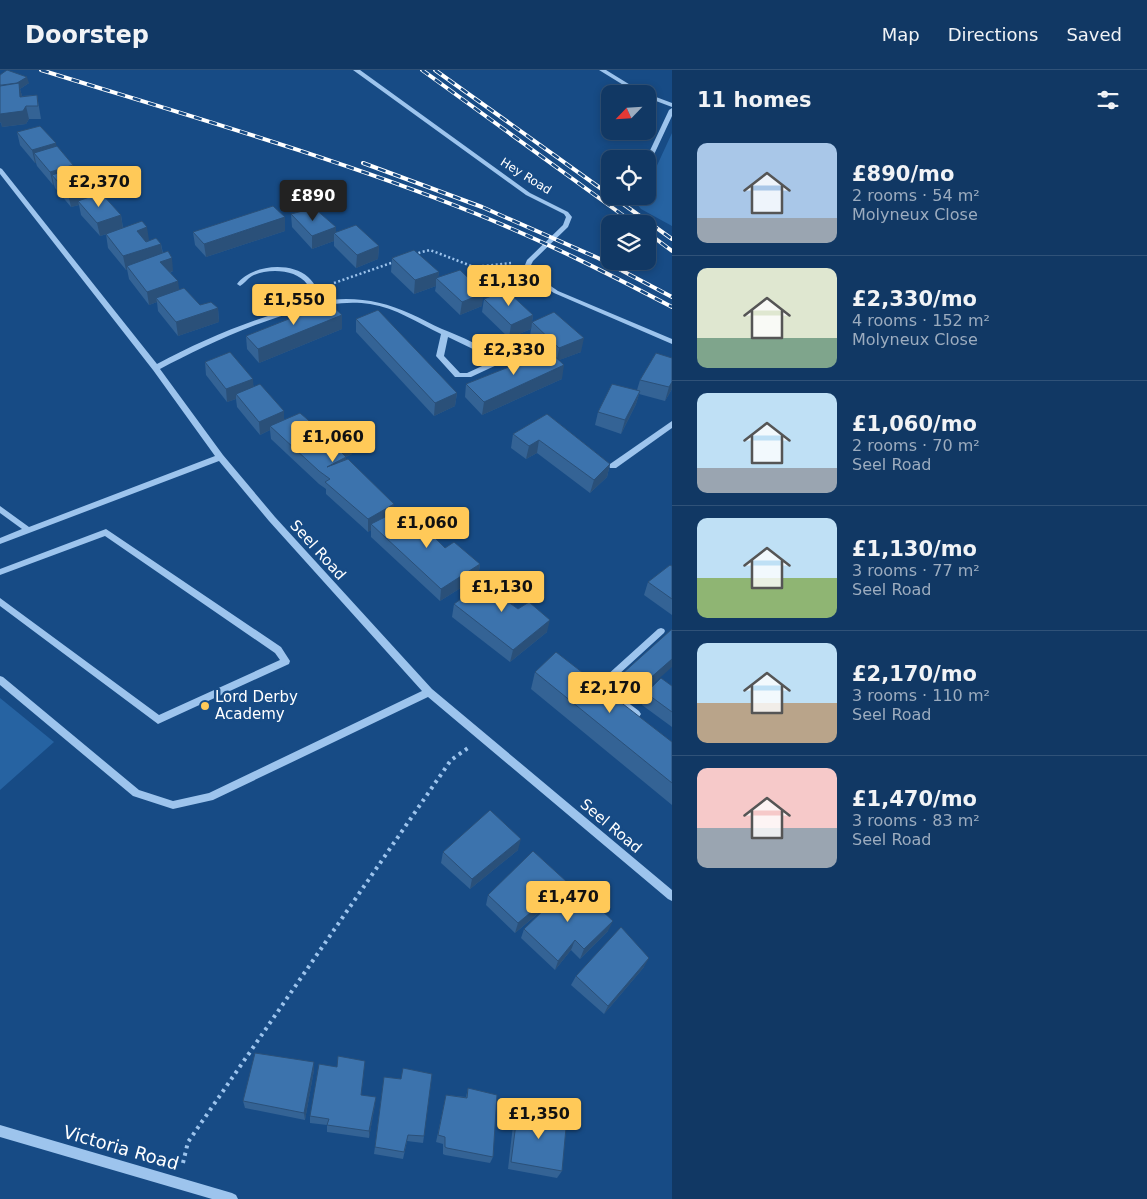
<!DOCTYPE html>
<html lang="en">
<head>
<meta charset="utf-8">
<style>
  :root { --surface:#113864; --page:#1e436d; --text:#f1f3f6; --muted:#9cacbf; --line:#305278; --accent:#ffc958 }
  body { margin:0; font-family:"DejaVu Sans",sans-serif; background:var(--page); color:var(--text); height:100vh; display:flex; flex-direction:column; font-size:19px; white-space:nowrap }
  * { box-sizing:border-box; margin:0 }
  p { font-size:16px; color:var(--muted) }
  .icon { flex:none; width:28px; height:28px; fill:none; stroke:currentColor; stroke-width:2; stroke-linecap:round; stroke-linejoin:round }
  .map { position:relative; flex:1; overflow:hidden }
  .drawer { display:flex; flex-direction:column; background:var(--surface); width:475px }
  .drawer>* { flex:none }
  .needle { width:32px; rotate:245deg }
  .controls { position:absolute; left:601px; top:15px; display:grid; gap:10px }
  .controls a { display:grid; place-items:center; width:55px; height:55px; border-radius:10px; background:var(--surface); box-shadow:0 2px 8px #0003,0 0 0 1px var(--line); font-size:25px }
  .price { position:absolute; translate:-50% -42px; padding:0 11px; border-radius:5px; background:var(--accent); color:#111; font-size:16px; line-height:32px; filter:drop-shadow(0 1px 2px #0008) }
  .price::after { content:''; position:absolute; left:50%; top:30px; width:15px; height:11px; margin-left:-8px; background:inherit; clip-path:polygon(0 0,100% 0,50% 100%) }
  .price.on { background:#222; color:#fff }
  ul { padding:0; list-style:none }
  li { display:flex; align-items:center; gap:15px; height:125px; padding:0 25px }
  li+li { border-top:1px solid var(--line) }
  li span { display:grid; place-items:center; flex:none; width:140px; height:100px; border-radius:10px; color:#555 }
  li>.icon { margin-inline-start:auto }
  span .icon { width:60px; height:60px; fill:#fffc; stroke-width:1 }
  li b { font-size:21px }
  h2 { display:flex; justify-content:space-between; align-items:center; height:60px; padding:0 25px; font-size:21px }
  header { display:flex; align-items:center; gap:30px; box-sizing:border-box; height:70px; padding:0 25px; background:var(--surface); border-bottom:1px solid var(--line) }
  header strong { font-size:24px }
  nav { display:flex; gap:28px; margin-inline-start:auto; font-size:18px }
  main { display:flex; flex:1; min-height:0 }
  .map>svg:first-child { display:block }
</style>
</head>
<body>
<header>
<strong>Doorstep</strong>
<nav><a>Map</a><a>Directions</a><a>Saved</a></nav>
</header>
<main>
<div class="map">
<svg width="672" height="1129" viewBox="0 0 672 1129">
  <rect width="100%" height="100%" fill="#174b85"/>
  <!-- green -->
  <g fill="#2663a2">
    <polygon points="672,63 672,156 641,139 636,133 636,126 648,126 648,104 654,102"/>
    <polygon points="0,628 54,672 0,720"/>
  </g>
  <g fill="none" stroke-linecap="round" stroke-linejoin="round">
    <!-- path-far1 -->
    <g stroke="#9dc4ed" stroke-width="2.5" stroke-dasharray="2 2.5" stroke-linecap="butt">
      <polyline points="414,184 430,180 474,197 511,193"/>
      <polyline points="334,213 394,192"/>
    </g>
    <!-- path -->
    <polyline stroke="#9dc4ed" stroke-width="4" stroke-dasharray="3 4.5" stroke-linecap="butt" points="183,1093 188,1072 451,690 468,678"/>
    <!-- minor -->
    <g fill="#9dc4ed" fill-rule="evenodd">
      <polygon points="353,0 360,0 530,123 568,142 572,147 568,157 533,191 531,195 536,206 558,221 672,269 672,274 554,223 531,208 525,195 527,190 563,155 566,147 564,144 526,125"/>
      <polygon points="599,0 606,0 645,24 638,24"/>
      <polygon points="648,24 672,33 672,37 648,28"/>
      <polygon points="672,38 672,46 651,91 648,93 648,89 646,89 669,40"/>
      <path d="M0,98L2,99L157,294C206,268 259,246 314,233C312,226 311,220 307,214C296,199 268,198 252,206C247,209 244,214 240,216L237,214C251,195 290,191 308,207C316,214 318,222 320,231C353,226 381,230 411,244C421,248 432,255 442,259C462,267 483,276 501,289V293L471,307H455L436,286L441,264C418,253 396,238 370,234C311,224 213,271 160,299L223,385L275,447L432,619L672,820V831L668,829L428,627L213,730L173,739L133,726L0,615V606L3,607L139,720L173,731L209,723L422,621L269,451L219,391L0,474V468L22,459L0,443V436L29,457L215,386L153,300L0,104ZM448,267L475,280L493,291L467,303H460L444,286Z"/>
      <polygon points="672,351 672,358 616,398 610,398 609,396 610,394"/>
      <polygon points="106,459 281,577 290,591 289,594 158,654 0,536 0,528 159,645 280,590 275,583 105,466 0,505 0,499"/>
      <polygon points="661,558 664,559 665,561 664,563 606,616 639,641 641,644 639,647 636,648 597,619 595,616 658,559"/>
      <polygon points="0,1055 232,1123 236,1125 238,1129 212,1129 0,1067"/>
    </g>
    <defs>
      <g id="rail">
        <path d="M41,0C186,45 333,87 474,143C542,170 607,203 672,237"/>
        <polyline points="422,0 635,154"/>
        <polyline points="435,0 610,125"/>
        <polyline points="363,93 482,137 598,188 672,227"/>
        <polyline points="612,126 672,169"/>
        <polyline points="648,163 672,181"/>
      </g>
    </defs>
    <!-- rail casing -->
    <use href="#rail" stroke="#fff" stroke-width="4"/>
    <!-- rail -->
    <use href="#rail" stroke="#174b85" stroke-width="2.5" stroke-dasharray="8" stroke-linecap="butt"/>
  </g>
  <!-- wall -->
  <g fill="#346395">
    <polygon points="0,5 29,13 20,19 22,26 37,25 41,49 29,49 26,54 2,57 1,52 0,53"/>
    <polygon points="17,62 56,77 73,95 73,98 91,117 93,126 121,145 123,158 149,170 146,171 161,174 163,183 173,201 170,203 179,219 200,235 218,238 219,252 178,266 158,241 157,232 149,235 129,209 127,199 126,200 108,178 106,164 111,163 100,166 81,145 79,135 71,137 55,118 54,115 53,115 37,96 36,93 35,93 20,75"/>
    <polygon points="291,144 336,162 379,176 378,189 356,198 334,176 334,171 312,179 292,157"/>
    <polygon points="285,161 206,187 195,175 193,162"/>
    <polygon points="392,188 439,202 438,207 482,236 460,245 435,221 436,216 414,224 391,202"/>
    <polygon points="484,229 533,245 531,259 509,268 482,242"/>
    <polygon points="356,249 457,323 455,336 434,346 356,262"/>
    <polygon points="532,252 581,282 559,290 562,309 482,345 465,327 466,314 547,282 530,266"/>
    <polygon points="342,259 259,293 247,279 246,266"/>
    <polygon points="656,283 672,319 665,331 639,324 636,334 621,364 595,355 598,342 637,320 640,310"/>
    <polygon points="205,292 254,316 284,350 322,362 352,384 346,387 346,390 393,443 406,456 437,457 436,469 445,478 480,494 478,507 440,531 371,467 371,460 368,462 326,424 326,419 319,414 271,369 270,360 260,365 237,337 236,329 227,332 206,305"/>
    <polygon points="547,344 610,394 607,407 590,423 537,383 526,389 511,378 513,364"/>
    <polygon points="672,496 672,545 644,525 648,512"/>
    <polygon points="454,534 514,536 547,562 510,592 452,547"/>
    <polygon points="672,559 636,629 618,616 622,604"/>
    <polygon points="535,602 672,672 672,735 531,619"/>
    <polygon points="672,616 672,657 642,635 646,623"/>
    <polygon points="518,780 470,819 441,793 443,782"/>
    <polygon points="567,812 564,821 608,861 580,889 571,880 555,900 521,868 524,859 554,830 515,863 486,835 488,825"/>
    <polygon points="644,897 604,944 571,915 576,906"/>
    <polygon points="314,1000 305,1050 245,1038 243,1031"/>
    <polygon points="384,1007 401,1009 424,1066 423,1073 407,1071 403,1089 374,1084"/>
    <polygon points="468,1018 493,1087 490,1093 445,1085 443,1084 443,1074 436,1072 446,1025 466,1027"/>
    <polygon points="362,1025 375,1034 369,1068 327,1062 327,1055 310,1053 310,1046"/>
    <polygon points="518,1038 562,1101 557,1108 508,1099 514,1046"/>
  </g>
  <!-- shaded-wall -->
  <g fill="#2a5079">
    <polygon points="27,7 29,13 20,19 22,26 23,40 9,18"/>
    <polygon points="26,36 29,49 26,54 2,57 1,52 0,53 0,42"/>
    <polygon points="56,73 58,86 34,83 36,93 35,93 32,80"/>
    <polygon points="73,95 75,108 52,105 54,115 53,115 50,102"/>
    <polygon points="91,117 93,130 78,131 79,135 71,137 68,124"/>
    <polygon points="121,145 123,159 100,166 97,153"/>
    <polygon points="285,147 285,161 206,187 204,174"/>
    <polygon points="147,157 149,170 139,175 137,161"/>
    <polygon points="336,157 336,164 334,163 334,171 312,179 312,166"/>
    <polygon points="161,174 163,187 127,196 127,199 126,200 123,186"/>
    <polygon points="379,176 378,189 356,198 357,185"/>
    <polygon points="172,188 173,201 162,205 160,192"/>
    <polygon points="439,202 438,209 436,208 436,216 414,224 415,210"/>
    <polygon points="178,211 180,225 156,228 157,232 149,235 147,222"/>
    <polygon points="484,223 482,236 460,245 462,232"/>
    <polygon points="218,238 219,252 178,266 176,252"/>
    <polygon points="342,245 342,259 259,293 258,279"/>
    <polygon points="533,245 531,259 509,268 511,255"/>
    <polygon points="584,268 581,282 557,291 559,278"/>
    <polygon points="564,295 562,309 482,345 484,332"/>
    <polygon points="253,309 254,322 236,324 236,329 227,332 226,319"/>
    <polygon points="672,312 672,319 665,331 669,317"/>
    <polygon points="640,321 636,334 621,364 625,350"/>
    <polygon points="457,323 455,336 434,346 435,333"/>
    <polygon points="284,341 284,354 270,356 270,360 260,365 259,352"/>
    <polygon points="539,370 537,383 526,389 529,376"/>
    <polygon points="352,371 352,384 337,391 337,378"/>
    <polygon points="346,387 346,400 327,397"/>
    <polygon points="610,394 607,407 590,423 594,410"/>
    <polygon points="394,434 393,447 371,454 371,460 368,462 368,449"/>
    <polygon points="437,457 436,470 429,462"/>
    <polygon points="480,494 478,507 440,531 441,519"/>
    <polygon points="516,523 514,535 507,531"/>
    <polygon points="550,550 547,562 510,592 513,580"/>
    <polygon points="672,589 672,597 636,629 640,617"/>
    <polygon points="521,769 518,780 470,819 472,809"/>
    <polygon points="567,812 563,822 515,863 518,853"/>
    <polygon points="613,851 608,861 580,889 584,879"/>
    <polygon points="575,870 571,880 555,900 558,891"/>
    <polygon points="649,888 644,897 604,944 608,936"/>
    <polygon points="314,992 314,1000 305,1050 304,1043"/>
    <polygon points="376,1027 375,1034 369,1068 369,1061"/>
  </g>
  <!-- building -->
  <g fill="#3c73ad" stroke="#2a5079">
    <polygon points="7,0 27,7 17,13 2,15 0,15 0,5"/>
    <polygon points="19,13 20,27 37,25 38,36 26,36 23,41 0,44 0,16"/>
    <polygon points="40,56 56,73 32,80 17,62"/>
    <polygon points="57,76 73,95 50,102 34,83"/>
    <polygon points="74,98 91,117 68,124 52,105"/>
    <polygon points="101,123 121,145 97,153 78,131"/>
    <polygon points="273,136 285,147 204,174 193,162"/>
    <polygon points="314,138 336,157 312,166 291,144"/>
    <polygon points="142,151 147,157 137,161 146,172 156,168 161,174 123,186 106,164"/>
    <polygon points="356,155 379,176 357,185 334,163"/>
    <polygon points="414,180 439,202 415,210 392,188"/>
    <polygon points="168,181 172,188 160,192 178,211 147,222 127,196"/>
    <polygon points="460,200 484,223 462,232 436,208"/>
    <polygon points="184,218 200,235 211,232 218,238 176,252 156,228"/>
    <polygon points="506,220 533,245 511,255 484,229"/>
    <polygon points="329,233 342,245 258,279 246,266"/>
    <polygon points="378,240 457,323 435,333 356,249"/>
    <polygon points="554,242 584,268 559,278 532,252"/>
    <polygon points="549,281 564,295 484,332 466,314"/>
    <polygon points="230,282 253,309 226,319 205,292"/>
    <polygon points="656,283 672,288 672,312 669,317 640,310"/>
    <polygon points="260,314 284,341 259,352 236,324"/>
    <polygon points="612,314 640,321 625,350 598,342"/>
    <polygon points="300,343 322,362 336,355 352,371 337,378 346,387 327,397 348,389 394,434 368,449 325,412 330,409 319,401 270,356"/>
    <polygon points="547,344 610,394 594,410 539,370 529,376 513,364"/>
    <polygon points="393,443 406,456 424,445 437,457 429,462 445,478 454,472 480,494 441,519 371,454"/>
    <polygon points="670,495 672,496 672,529 648,512"/>
    <polygon points="494,505 516,523 507,531 518,539 529,532 550,550 513,580 454,534"/>
    <polygon points="672,559 672,589 640,617 622,604"/>
    <polygon points="556,582 672,672 672,713 535,602"/>
    <polygon points="661,608 672,616 672,642 646,623"/>
    <polygon points="490,740 521,769 472,809 443,782"/>
    <polygon points="533,781 567,812 518,853 488,825"/>
    <polygon points="572,813 613,851 584,879 575,870 558,891 524,859"/>
    <polygon points="621,857 649,888 608,936 576,906"/>
    <polygon points="255,983 314,992 304,1043 243,1031"/>
    <polygon points="338,986 365,991 361,1025 376,1027 369,1061 327,1055 329,1049 310,1046 319,994 337,997"/>
    <polygon points="403,998 432,1004 424,1066 408,1065 404,1082 375,1077 384,1007 401,1009"/>
    <polygon points="468,1018 497,1025 493,1087 447,1078 445,1077 445,1067 438,1065 446,1025 467,1028"/>
    <polygon points="518,1038 567,1047 562,1101 511,1092"/>
  </g>
  <!-- markers -->
  <circle fill="#ffc958" stroke="#174b85" stroke-width="2" cx="205" cy="636" r="5"/>
  <g text-anchor="middle" stroke-width="5" stroke-linejoin="round" paint-order="stroke">
    <!-- far-street labels -->
    <g font-size="12" fill="#fff" stroke="#174b85">
      <text transform="translate(526 106) rotate(32)" y="4">Hey Road</text>
    </g>
    <!-- street labels -->
    <g font-size="15" fill="#fff" stroke="#174b85">
      <text transform="translate(318 480) rotate(48)" y="5">Seel Road</text>
      <text transform="translate(611 756) rotate(40)" y="5">Seel Road</text>
    </g>
    <!-- poi labels -->
    <g font-size="15" fill="#fff" stroke="#174b85" text-anchor="start">
      <text x="215" y="632">Lord Derby<tspan x="215" dy="17">Academy</tspan></text>
    </g>
    <!-- near-street labels -->
    <g font-size="18" fill="#fff" stroke="#174b85">
      <text transform="translate(121 1078) rotate(16)" y="6">Victoria Road</text>
    </g>
  </g>
</svg>
<div class="controls">
<a><svg class="needle" viewBox="-14 -14 28 28"><path d="M0-13l5 13h-10z" fill="#e53935"/><path d="M0 13l5-13h-10z" fill="#9cacbf"/></svg></a>
<a><svg class="icon" aria-label="locate" viewBox="0 0 24 24"><circle cx="12" cy="12" r="6"/><path d="M12 2v4M12 18v4M2 12h4M18 12h4"/></svg></a>
<a><svg class="icon" aria-label="layers" viewBox="0 0 24 24"><path d="M12 4l9 5-9 5-9-5zM3 14l9 5 9-5"/></svg></a>
</div>
<b class="price" style="left:99px;top:138px">£2,370</b>
<b class="price on" style="left:313px;top:152px">£890</b>
<b class="price" style="left:509px;top:237px">£1,130</b>
<b class="price" style="left:294px;top:256px">£1,550</b>
<b class="price" style="left:514px;top:306px">£2,330</b>
<b class="price" style="left:333px;top:393px">£1,060</b>
<b class="price" style="left:427px;top:479px">£1,060</b>
<b class="price" style="left:502px;top:543px">£1,130</b>
<b class="price" style="left:610px;top:644px">£2,170</b>
<b class="price" style="left:568px;top:853px">£1,470</b>
<b class="price" style="left:539px;top:1070px">£1,350</b>
</div>
<section class="drawer">
<h2>11 homes<svg class="icon" aria-label="filters" viewBox="0 0 24 24"><path d="M4 7h16M4 17h16"/><circle cx="9" cy="7" r="2"/><circle cx="15" cy="17" r="2"/></svg></h2>
<ul>
<li><span style="background:linear-gradient(#a9c7e8 75%,#9aa5b1 0)"><svg class="icon" aria-label="home" viewBox="0 0 24 24"><path d="M3 11l9-7 9 7M6 9v11h12V9"/></svg></span><div><b>£890/mo</b><p>2 rooms · 54 m²</p><p>Molyneux Close</p></div></li>
<li><span style="background:linear-gradient(#dfe7d0 70%,#7fa58c 0)"><svg class="icon" aria-label="home" viewBox="0 0 24 24"><path d="M3 11l9-7 9 7M6 9v11h12V9"/></svg></span><div><b>£2,330/mo</b><p>4 rooms · 152 m²</p><p>Molyneux Close</p></div></li>
<li><span style="background:linear-gradient(#bfe0f5 75%,#9aa5b1 0)"><svg class="icon" aria-label="home" viewBox="0 0 24 24"><path d="M3 11l9-7 9 7M6 9v11h12V9"/></svg></span><div><b>£1,060/mo</b><p>2 rooms · 70 m²</p><p>Seel Road</p></div></li>
<li><span style="background:linear-gradient(#bfe0f5 60%,#8fb573 0)"><svg class="icon" aria-label="home" viewBox="0 0 24 24"><path d="M3 11l9-7 9 7M6 9v11h12V9"/></svg></span><div><b>£1,130/mo</b><p>3 rooms · 77 m²</p><p>Seel Road</p></div></li>
<li><span style="background:linear-gradient(#bfe0f5 60%,#b9a48a 0)"><svg class="icon" aria-label="home" viewBox="0 0 24 24"><path d="M3 11l9-7 9 7M6 9v11h12V9"/></svg></span><div><b>£2,170/mo</b><p>3 rooms · 110 m²</p><p>Seel Road</p></div></li>
<li><span style="background:linear-gradient(#f6c9c9 60%,#9aa5b1 0)"><svg class="icon" aria-label="home" viewBox="0 0 24 24"><path d="M3 11l9-7 9 7M6 9v11h12V9"/></svg></span><div><b>£1,470/mo</b><p>3 rooms · 83 m²</p><p>Seel Road</p></div></li>
</ul>
</section>
</main>
</body>
</html>
